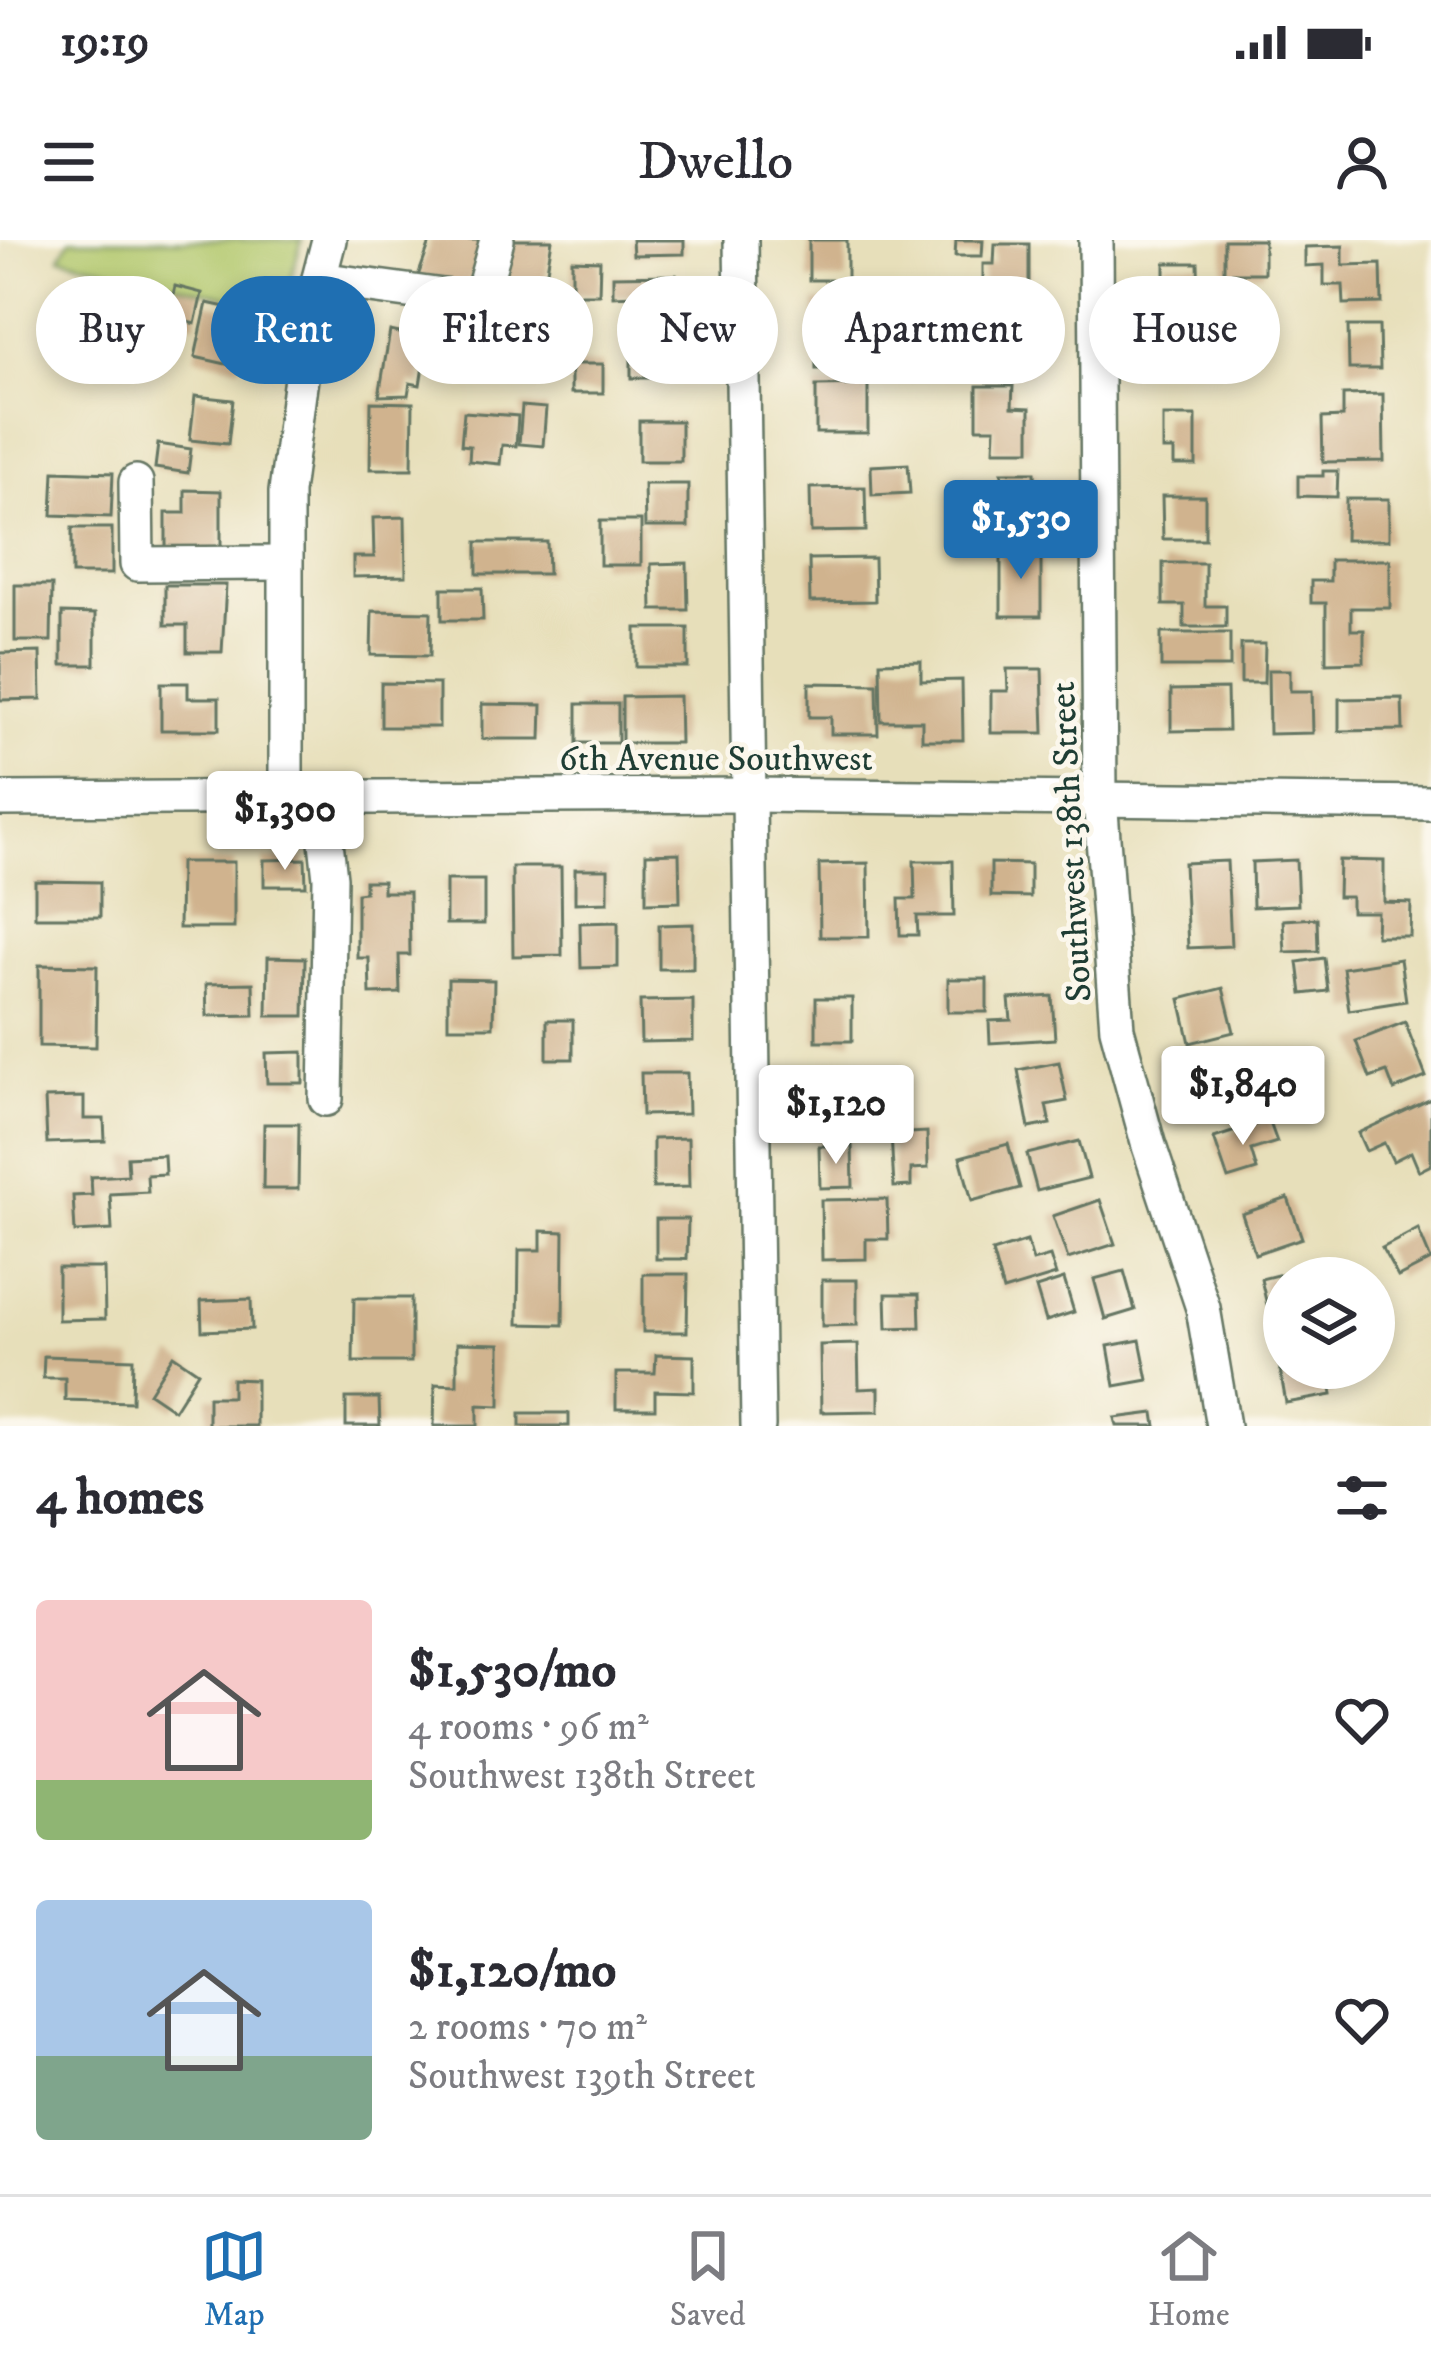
<!DOCTYPE html>
<html lang="en">
<head>
<meta charset="utf-8">
<style>
  :root { --surface:#fff; --page:#f7f7f7; --text:#2b2b33; --muted:#7c7c81; --line:#e1e1e2; --accent:#1f6fb2 }
  body { margin:0; font-family:"IM FELL DW Pica",serif; background:var(--page); color:var(--text); height:100vh; display:flex; flex-direction:column; font-size:45px; white-space:nowrap }
  * { box-sizing:border-box; margin:0 }
  p { font-size:39px; color:var(--muted) }
  .icon { flex:none; width:66px; height:66px; fill:none; stroke:currentColor; stroke-width:2; stroke-linecap:round; stroke-linejoin:round }
  .map { position:relative; height:1186px; overflow:hidden }
  .side { display:flex; flex-direction:column; background:var(--surface); flex:1 }
  .side>* { flex:none }
  .banner { position:absolute; left:36px; top:36px; width:1359px; height:108px; display:flex; gap:24px }
  .buttons { position:absolute; left:1263px; top:1017px; display:grid; gap:24px }
  .buttons a { display:grid; place-items:center; width:132px; height:132px; border-radius:50%; background:var(--surface); box-shadow:0 6px 18px #0003; font-size:60px }
  .price { position:absolute; translate:-50% -102px; padding:0 27px; border-radius:12px; background:#fff; color:#222; font-size:39px; line-height:78px; filter:drop-shadow(0 3px 6px #0008) }
  .price::after { content:''; position:absolute; left:50%; top:72px; width:36px; height:27px; margin-left:-18px; background:inherit; clip-path:polygon(0 0,100% 0,50% 100%) }
  .price.on { background:var(--accent); color:#fff }
  ul { padding:0; list-style:none }
  li { display:flex; align-items:center; gap:36px; height:300px; padding:0 36px }
  li span { display:grid; place-items:center; flex:none; width:336px; height:240px; border-radius:12px; color:#555 }
  li>.icon { margin-inline-start:auto }
  span .icon { width:144px; height:144px; fill:#fffc; stroke-width:1 }
  li b { font-size:51px }
  h2 { display:flex; justify-content:space-between; align-items:center; height:144px; padding:0 36px; font-size:51px }
  .chip { padding:0 42px; border-radius:54px; background:var(--surface); box-shadow:0 6px 18px #0003; font-size:42px; line-height:108px }
  .chip.on { background:var(--accent); color:#fff }
  .status { display:flex; justify-content:space-between; align-items:center; height:84px; padding:0 60px; background:var(--surface); direction:ltr }
  .status svg { height:33px; fill:currentColor }
  header { display:flex; justify-content:space-between; align-items:center; height:156px; padding:0 36px; background:var(--surface); font-size:54px; font-weight:600 }
  .tab-bar { display:flex; justify-content:space-around; align-items:center; height:168px; border-top:3px solid var(--line); background:var(--surface); font-size:33px; color:var(--muted) }
  .tab-bar a { display:grid; justify-items:center; gap:6px }
  .tab-bar .on { color:var(--accent) }
  .map>svg:first-child { display:block }
</style>
</head>
<body>
<div class="status"><b>19:19</b><svg viewBox="0 0 49 12"><path d="M0 12V9h3v3zM5 12V6h3v6zM10 12V3h3v9zM15 12V0h3v12zM26 1h20v11H26zM47 4h2v5h-2z"/></svg></div>
<header><svg class="icon" aria-label="menu" viewBox="0 0 24 24"><path d="M4 6h16M4 12h16M4 18h16"/></svg>Dwello<svg class="icon" aria-label="person" viewBox="0 0 24 24"><circle cx="12" cy="8" r="4"/><path d="M4 21q1-7 8-7t8 7"/></svg></header>
<div class="map">
<svg width="1431" height="1186" viewBox="0 0 1431 1186">
  <rect width="100%" height="100%" fill="#fbf7ec"/>
  <filter id="ink" filterUnits="userSpaceOnUse"><feTurbulence type="fractalNoise" baseFrequency=".00833" numOctaves="2"/><feDisplacementMap in="SourceGraphic" scale="24" xChannelSelector="R" yChannelSelector="G"/><feConvolveMatrix kernelMatrix="1 2 1 2 8 2 1 2 1" color-interpolation-filters="sRGB"/></filter>
  <filter id="wash" filterUnits="userSpaceOnUse"><feTurbulence type="fractalNoise" baseFrequency=".004" numOctaves="4" result="noise"/><feDisplacementMap in="SourceGraphic" scale="48" xChannelSelector="R" yChannelSelector="G"/><feGaussianBlur stdDeviation="2.7" result="paint"/><feColorMatrix in="noise" values="0 0 0 0 0 0 0 0 0 0 0 0 0 0 0 0 0 1.4 0 .05"/><feComposite in="paint" operator="in"/></filter>
  <g filter="url(#wash)">
    <rect width="100%" height="100%" fill="#e7dfba"/>
    <!-- green -->
    <polygon fill="#b2c86d" stroke="#688250" stroke-width="3" points="70,0 302,0 282,70 60,17"/>
    <g id="blocks">
      <!-- building -->
      <g fill="#d0b38e">
        <polygon points="431,0 485,0 465,53 418,36"/>
        <polygon points="510,0 552,0 544,48 503,41"/>
        <polygon points="632,0 684,0 684,14 633,15"/>
        <rect x="809" y="0" width="38" height="40"/>
        <polygon points="956,0 983,0 982,16 955,16"/>
        <rect x="1224" y="0" width="40" height="33"/>
        <polygon points="995,4 1029,4 1029,47 983,47 983,24 994,24"/>
        <polygon points="1343,6 1343,25 1381,24 1382,63 1344,64 1343,45 1324,45 1324,25 1305,26 1305,7"/>
        <polygon points="572,20 600,21 599,54 572,54"/>
        <polygon points="1165,23 1198,23 1199,63 1165,63"/>
        <polygon points="676,35 676,75 635,75 634,55 613,56 613,36"/>
        <polygon points="175,46 202,53 195,84 168,77"/>
        <polygon points="857,61 858,129 816,129 815,62"/>
        <polygon points="207,63 252,73 239,127 195,117"/>
        <polygon points="1029,68 1029,133 993,134 993,90 974,91 974,69"/>
        <polygon points="467,72 499,79 491,114 460,107"/>
        <polygon points="1220,85 1220,126 1165,127 1165,86"/>
        <polygon points="1348,86 1379,86 1380,129 1349,129"/>
        <polygon points="390,91 451,104 446,131 423,126 420,145 410,143 408,155 379,156"/>
        <rect x="631" y="98" width="48" height="40"/>
        <polygon points="951,109 990,110 989,134 951,133"/>
        <rect x="571" y="124" width="32" height="29"/>
        <polygon points="868,145 868,193 816,193 816,146"/>
        <polygon points="977,146 1013,146 1012,167 1030,168 1030,210 994,210 995,188 977,188"/>
        <polygon points="1383,154 1384,221 1323,222 1322,178 1343,177 1343,155"/>
        <polygon points="195,156 233,160 228,204 190,200"/>
        <polygon points="371,162 413,163 412,229 370,229"/>
        <polygon points="522,166 546,168 543,206 519,204"/>
        <polygon points="464,172 518,176 516,206 502,205 500,224 469,221 470,206 461,205"/>
        <polygon points="1163,176 1196,176 1196,225 1174,225 1174,210 1163,210"/>
        <rect x="639" y="181" width="42" height="40"/>
        <polygon points="158,204 191,209 188,233 155,228"/>
        <polygon points="908,224 910,253 872,255 871,226"/>
        <polygon points="54,231 113,233 111,277 52,275"/>
        <polygon points="1323,231 1338,231 1337,257 1298,256 1298,236 1323,236"/>
        <polygon points="1002,232 1035,232 1036,269 1002,270"/>
        <polygon points="644,244 688,244 688,287 645,287"/>
        <polygon points="865,247 866,291 811,292 810,248"/>
        <polygon points="185,250 221,251 221,319 166,319 166,273 185,273"/>
        <polygon points="1162,256 1205,256 1205,299 1163,299"/>
        <polygon points="1346,259 1389,259 1389,300 1345,300"/>
        <polygon points="405,277 406,336 353,337 353,317 374,317 373,278"/>
        <rect x="600" y="281" width="41" height="44"/>
        <rect x="72" y="288" width="40" height="46"/>
        <polygon points="477,302 547,302 548,334 477,334"/>
        <rect x="1001" y="308" width="40" height="68"/>
        <polygon points="874,318 875,361 810,362 809,319"/>
        <polygon points="1330,320 1390,320 1390,368 1351,368 1351,390 1364,390 1364,422 1326,423 1326,363 1311,363 1311,341 1330,341"/>
        <polygon points="687,323 688,370 652,370 651,324"/>
        <polygon points="1163,323 1205,323 1205,366 1226,366 1226,387 1184,387 1184,365 1163,365"/>
        <polygon points="15,345 52,345 51,401 15,401"/>
        <polygon points="165,345 226,345 222,412 187,412 187,385 165,385"/>
        <polygon points="442,348 482,348 483,380 442,380"/>
        <polygon points="372,371 431,372 430,416 371,415"/>
        <polygon points="62,373 95,374 95,425 62,425"/>
        <rect x="636" y="388" width="52" height="39"/>
        <rect x="1161" y="393" width="69" height="34"/>
        <polygon points="1241,404 1265,404 1264,443 1241,443"/>
        <polygon points="40,412 41,459 0,460 0,413"/>
        <polygon points="921,421 921,441 962,440 963,500 922,500 922,481 881,481 880,422"/>
        <polygon points="1007,429 1042,429 1044,493 991,493 991,451 1008,451"/>
        <polygon points="1268,430 1290,430 1290,451 1312,451 1313,493 1269,494"/>
        <polygon points="161,443 188,443 188,458 219,458 219,490 161,490"/>
        <polygon points="381,443 439,444 439,487 381,487"/>
        <polygon points="809,443 877,444 878,494 831,494 831,477 809,477"/>
        <polygon points="1227,449 1228,490 1171,491 1171,450"/>
        <polygon points="679,456 680,503 622,503 622,457"/>
        <polygon points="1402,458 1403,490 1339,491 1339,459"/>
        <polygon points="482,464 542,465 541,499 482,499"/>
        <rect x="577" y="464" width="41" height="39"/>
        <polygon points="679,613 680,662 646,663 646,614"/>
        <polygon points="305,619 306,646 264,646 264,620"/>
        <polygon points="1296,620 1298,665 1253,667 1252,622"/>
        <polygon points="1339,620 1384,621 1384,662 1411,663 1410,696 1376,696 1377,672 1351,672 1351,657 1338,657"/>
        <polygon points="914,621 953,621 954,676 917,676 918,695 900,695 899,659 915,659"/>
        <polygon points="1227,621 1231,706 1188,708 1184,623"/>
        <polygon points="180,622 234,622 234,688 179,688"/>
        <polygon points="868,623 869,697 820,697 819,624"/>
        <polygon points="991,623 1030,624 1030,657 991,656"/>
        <polygon points="512,627 561,627 562,715 513,716"/>
        <polygon points="575,629 608,629 608,662 575,663"/>
        <rect x="446" y="640" width="38" height="44"/>
        <polygon points="35,641 100,642 100,677 35,677"/>
        <polygon points="365,641 383,641 383,652 409,652 410,715 399,715 400,753 370,754 369,718 357,718 357,653 365,652"/>
        <polygon points="1317,678 1318,711 1285,712 1283,680"/>
        <polygon points="618,682 618,727 581,728 580,683"/>
        <polygon points="693,684 693,729 659,729 659,685"/>
        <polygon points="268,717 305,718 304,776 267,776"/>
        <polygon points="1324,718 1328,751 1302,754 1298,722"/>
        <polygon points="1400,719 1406,761 1349,770 1343,728"/>
        <polygon points="39,725 97,726 96,807 39,806"/>
        <polygon points="448,739 494,740 493,787 448,787"/>
        <rect x="948" y="739" width="39" height="33"/>
        <polygon points="253,743 254,775 207,776 206,744"/>
        <polygon points="1223,748 1234,792 1190,803 1180,759"/>
        <polygon points="1052,756 1055,799 990,803 989,781 1011,780 1009,759"/>
        <rect x="816" y="758" width="36" height="43"/>
        <polygon points="693,760 693,801 641,802 640,761"/>
        <rect x="547" y="780" width="26" height="39"/>
        <polygon points="1405,782 1426,837 1394,850 1387,832 1370,838 1356,801"/>
        <polygon points="303,812 303,843 267,843 266,813"/>
        <polygon points="1059,822 1067,861 1046,865 1050,884 1029,888 1018,830"/>
        <polygon points="1229,827 1239,863 1207,873 1196,837"/>
        <rect x="816" y="830" width="37" height="42"/>
        <polygon points="641,833 687,833 688,874 642,875"/>
        <polygon points="84,857 84,879 104,879 105,901 47,903 45,858"/>
        <polygon points="1431,859 1431,925 1419,931 1411,912 1393,921 1384,903 1366,911 1358,893"/>
        <polygon points="1269,880 1277,902 1251,910 1257,930 1228,939 1214,898"/>
        <polygon points="264,884 299,884 298,949 263,949"/>
        <polygon points="927,892 928,928 911,929 911,946 894,947 891,894"/>
        <polygon points="688,898 689,947 653,948 653,899"/>
        <polygon points="1079,901 1089,938 1037,951 1027,914"/>
        <polygon points="1008,904 1020,948 972,961 960,917"/>
        <polygon points="819,906 852,906 853,947 820,948"/>
        <polygon points="164,915 165,934 147,935 148,952 110,954 112,990 75,992 73,956 92,955 91,937 128,935 127,917"/>
        <polygon points="1288,958 1302,998 1255,1014 1242,974"/>
        <polygon points="887,959 888,999 866,999 866,1019 822,1020 821,960"/>
        <polygon points="1100,960 1115,1004 1068,1019 1053,976"/>
        <polygon points="656,979 688,979 687,1019 656,1019"/>
        <polygon points="1418,989 1431,1020 1398,1037 1382,1008"/>
        <polygon points="541,991 564,992 563,1085 518,1084 519,1010 541,1010"/>
        <polygon points="1027,1001 1033,1021 1050,1016 1056,1035 1003,1051 992,1012"/>
        <polygon points="58,1028 104,1028 105,1079 58,1080"/>
        <polygon points="1297,1030 1299,1038 1284,1038 1284,1075 1270,1078 1261,1039"/>
        <polygon points="1124,1031 1135,1070 1105,1079 1094,1039"/>
        <polygon points="643,1034 688,1034 687,1092 643,1092"/>
        <polygon points="1064,1039 1074,1072 1046,1081 1036,1048"/>
        <polygon points="822,1040 857,1040 857,1085 822,1086"/>
        <polygon points="886,1054 919,1054 920,1087 887,1088"/>
        <polygon points="354,1058 411,1058 411,1122 353,1122"/>
        <polygon points="251,1059 252,1089 202,1091 201,1061"/>
        <polygon points="1140,1100 1148,1140 1115,1146 1108,1106"/>
        <polygon points="457,1103 500,1104 500,1166 478,1165 478,1186 434,1186 435,1144 457,1145"/>
        <polygon points="858,1104 859,1149 879,1148 879,1171 821,1172 820,1105"/>
        <polygon points="173,1115 198,1132 174,1170 149,1153"/>
        <polygon points="656,1115 694,1116 694,1152 655,1151 655,1169 616,1169 616,1133 655,1133"/>
        <polygon points="44,1116 133,1119 132,1162 65,1160 65,1138 43,1138"/>
        <polygon points="1284,1117 1284,1128 1328,1128 1332,1155 1286,1163 1278,1118"/>
        <polygon points="232,1139 256,1140 256,1186 208,1186 208,1157 232,1157"/>
        <polygon points="346,1158 379,1158 380,1186 346,1186"/>
        <rect x="520" y="1173" width="49" height="13"/>
        <polygon points="1154,1173 1156,1186 1117,1186 1115,1178"/>
      </g>
    </g>
  </g>
  <g filter="url(#ink)">
    <use href="#blocks" fill-opacity="0" stroke="#657663" stroke-width="3"/>
    <g fill="none" stroke-linecap="round" stroke-linejoin="round">
      <defs>
        <g id="minor">
          <polyline points="741,0 758,1186"/>
          <polyline points="1096,0 1100,557 1117,789 1148,903 1203,1068 1223,1186"/>
          <polyline points="319,39 480,61 497,0"/>
          <polyline points="136,242 137,324 285,323"/>
          <polyline points="286,557 286,252 309,77 329,0"/>
          <polyline points="321,557 330,638 326,859"/>
          <polyline points="0,559 752,555 1431,563"/>
        </g>
      </defs>
      <!-- minor casing -->
      <use href="#minor" stroke="#657663" stroke-width="38"/>
      <!-- minor -->
      <use href="#minor" stroke="#fff" stroke-width="33"/>
    </g>
  </g>
  <g text-anchor="middle" stroke-width="9" stroke-linejoin="round" paint-order="stroke">
    <!-- street labels -->
    <g font-size="36" fill="#1f3d34" stroke="#fbf7ec">
      <text x="716" y="530">6th Avenue Southwest</text>
      <text transform="translate(1069 602) rotate(-93)" y="13">Southwest 138th Street</text>
    </g>
  </g>
</svg>
<div class="buttons">
<a><svg class="icon" aria-label="layers" viewBox="0 0 24 24"><path d="M12 4l9 5-9 5-9-5zM3 14l9 5 9-5"/></svg></a>
</div>
<b class="price on" style="left:1021px;top:342px">$1,530</b>
<b class="price" style="left:285px;top:633px">$1,300</b>
<b class="price" style="left:1243px;top:908px">$1,840</b>
<b class="price" style="left:836px;top:927px">$1,120</b>
<div class="banner">
<a class="chip">Buy</a>
<a class="chip on">Rent</a>
<a class="chip">Filters</a>
<a class="chip">New</a>
<a class="chip">Apartment</a>
<a class="chip">House</a>
</div>
</div>
<section class="side">
<h2>4 homes<svg class="icon" aria-label="filters" viewBox="0 0 24 24"><path d="M4 7h16M4 17h16"/><circle cx="9" cy="7" r="2"/><circle cx="15" cy="17" r="2"/></svg></h2>
<ul>
<li><span style="background:linear-gradient(#f6c9c9 75%,#8fb573 0)"><svg class="icon" aria-label="home" viewBox="0 0 24 24"><path d="M3 11l9-7 9 7M6 9v11h12V9"/></svg></span><div><b>$1,530/mo</b><p>4 rooms · 96 m²</p><p>Southwest 138th Street</p></div><svg class="icon" aria-label="heart" viewBox="0 0 24 24"><path d="M12 20l-8-8c-3-5 5-10 8-4 3-6 11-1 8 4z"/></svg></li>
<li><span style="background:linear-gradient(#a9c7e8 65%,#7fa58c 0)"><svg class="icon" aria-label="home" viewBox="0 0 24 24"><path d="M3 11l9-7 9 7M6 9v11h12V9"/></svg></span><div><b>$1,120/mo</b><p>2 rooms · 70 m²</p><p>Southwest 139th Street</p></div><svg class="icon" aria-label="heart" viewBox="0 0 24 24"><path d="M12 20l-8-8c-3-5 5-10 8-4 3-6 11-1 8 4z"/></svg></li>
</ul>
</section>
<nav class="tab-bar">
<a class="on"><svg class="icon" aria-label="map" viewBox="0 0 24 24"><path d="M3 6l6-2 6 2 6-2v14l-6 2-6-2-6 2zM9 4v14M15 6v14"/></svg>Map</a>
<a><svg class="icon" aria-label="saved" viewBox="0 0 24 24"><path d="M7 4h10v16l-5-4-5 4z"/></svg>Saved</a>
<a><svg class="icon" aria-label="home" viewBox="0 0 24 24"><path d="M3 11l9-7 9 7M6 9v11h12V9"/></svg>Home</a>
</nav>
</body>
</html>
